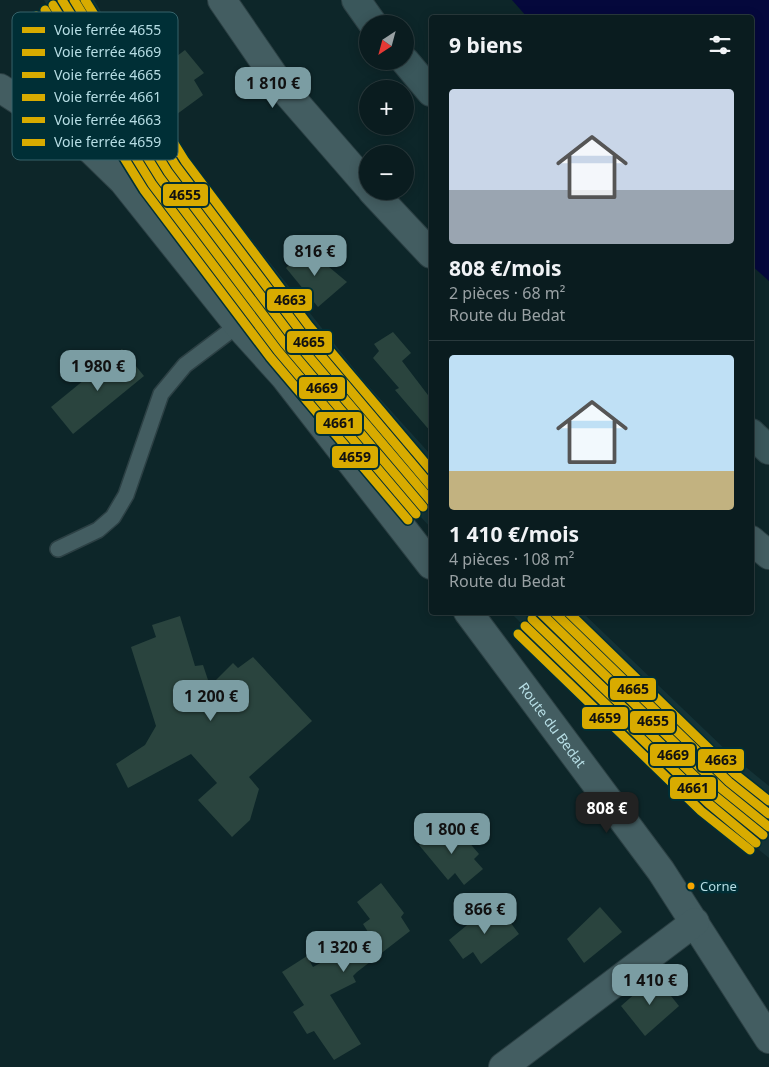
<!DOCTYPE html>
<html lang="fr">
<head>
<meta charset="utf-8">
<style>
  :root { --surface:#0a1c1f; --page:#18292c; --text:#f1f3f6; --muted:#99a1a4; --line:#2a3a3d; --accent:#7b9da3 }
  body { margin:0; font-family:"Noto Sans",sans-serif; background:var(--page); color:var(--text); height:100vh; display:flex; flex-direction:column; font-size:19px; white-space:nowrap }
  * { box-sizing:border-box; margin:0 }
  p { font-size:16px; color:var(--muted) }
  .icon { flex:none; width:28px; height:28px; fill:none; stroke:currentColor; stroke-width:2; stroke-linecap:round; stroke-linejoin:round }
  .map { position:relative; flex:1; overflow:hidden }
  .panel { position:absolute; left:429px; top:15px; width:325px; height:600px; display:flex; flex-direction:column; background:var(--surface); border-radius:5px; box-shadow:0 2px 12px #0003,0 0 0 1px var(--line) }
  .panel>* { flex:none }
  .needle { width:32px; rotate:216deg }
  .fabs { position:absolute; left:359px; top:15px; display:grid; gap:10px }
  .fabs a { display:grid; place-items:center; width:55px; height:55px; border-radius:50%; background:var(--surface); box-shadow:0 2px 12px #0003,0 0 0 1px var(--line); font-size:25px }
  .price { position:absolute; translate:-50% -42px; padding:0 11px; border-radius:10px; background:var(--accent); color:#111; font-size:16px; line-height:32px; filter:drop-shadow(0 1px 2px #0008) }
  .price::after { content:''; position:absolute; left:50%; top:30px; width:15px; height:11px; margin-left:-8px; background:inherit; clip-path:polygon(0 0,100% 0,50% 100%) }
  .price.selected { background:#222; color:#fff }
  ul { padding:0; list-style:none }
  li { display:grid; align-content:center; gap:10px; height:265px; padding:0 20px }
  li+li { border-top:1px solid var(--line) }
  li span { display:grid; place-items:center; height:155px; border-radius:5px; color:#555 }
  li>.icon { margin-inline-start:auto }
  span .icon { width:90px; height:90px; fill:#fffc; stroke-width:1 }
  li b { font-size:21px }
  h2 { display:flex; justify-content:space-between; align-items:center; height:60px; padding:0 20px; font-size:21px }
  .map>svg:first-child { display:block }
</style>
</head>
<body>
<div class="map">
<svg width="769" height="1067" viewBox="0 0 769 1067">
  <rect width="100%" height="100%" fill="#0d2629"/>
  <!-- built -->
  <g fill="#143236">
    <polygon points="44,0 94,0 191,163 363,380 431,455 431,528 402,497 282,348 165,196 106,109"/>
    <polygon points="511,613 583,613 731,755 769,786 769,858 685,789"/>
  </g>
  <!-- water -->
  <polygon fill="#05083c" points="512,0 769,0 769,281 751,265 751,18 527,17"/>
  <!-- building -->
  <g fill="#2a443e">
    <polygon points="185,50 204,73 194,80 203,95 173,117 160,100 167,94 153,74"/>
    <polygon points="305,247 347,282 318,307 286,268"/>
    <polygon points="393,332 411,353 402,361 431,399 431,432 395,390 399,388 373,358 379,351 374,344"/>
    <polygon points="122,349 144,376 73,434 51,407"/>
    <polygon points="180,616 195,666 203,665 210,686 233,663 238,668 253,657 312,721 249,777 259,789 250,820 232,837 198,800 217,783 191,754 128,788 116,764 145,745 156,726 131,647 156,637 152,625"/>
    <polygon points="445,824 456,838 461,833 479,854 474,859 483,869 464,885 455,873 448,880 419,845"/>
    <polygon points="381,883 404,913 401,917 410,931 357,972 353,976 356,982 330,995 361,1044 334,1060 314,1031 307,1034 293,1012 304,1005 282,972 307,956 313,967 359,942 357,940 368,932 363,924 370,919 357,902"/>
    <polygon points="495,902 519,934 481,964 473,952 463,959 449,940"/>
    <polygon points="600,907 622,932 584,963 567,939"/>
    <polygon points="655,976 679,1006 645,1036 621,1006"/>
  </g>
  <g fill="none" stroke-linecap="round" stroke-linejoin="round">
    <defs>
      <polyline id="service" points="58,549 98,530 113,517 126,495 161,394 185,365 238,325"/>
      <g id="minor">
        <polyline points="0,88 83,142 123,181 238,325 284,376 431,565"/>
        <path id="s1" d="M468,612L661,871L769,1039"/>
        <polyline points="503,1067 695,922"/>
      </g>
      <g id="secondary">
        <polyline points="222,0 281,86 368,186"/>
        <polyline points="372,191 431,254"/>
        <polyline points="751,540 769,555"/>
      </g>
      <g id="primary">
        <polyline points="356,0 373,24"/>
        <polyline points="405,61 431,92"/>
        <polyline points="751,433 769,450"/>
      </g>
    </defs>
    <!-- service casing -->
    <use href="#service" stroke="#2c4044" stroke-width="18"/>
    <!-- minor casing -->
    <use href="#minor" stroke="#2c4044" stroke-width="30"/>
    <!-- secondary casing -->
    <use href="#secondary" stroke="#2c4044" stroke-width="30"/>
    <!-- primary casing -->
    <use href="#primary" stroke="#2c4044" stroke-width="30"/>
    <!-- service -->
    <use href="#service" stroke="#435d61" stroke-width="15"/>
    <!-- minor -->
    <use href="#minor" stroke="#435d61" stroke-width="28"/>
    <!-- secondary -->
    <use href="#secondary" stroke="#435d61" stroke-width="28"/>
    <!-- primary -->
    <use href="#primary" stroke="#3a575b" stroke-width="28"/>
    <defs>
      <g id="rail-1">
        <polyline points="62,0 168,172 293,338 431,501"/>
        <polyline points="540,612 722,789 769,827"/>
      </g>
      <g id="rail-2">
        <polyline points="53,5 160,178 285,344 423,507"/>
        <polyline points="532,619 715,796 763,835"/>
      </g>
      <g id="rail-3">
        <polyline points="74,0 176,166 301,332 431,486"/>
        <polyline points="554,612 729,782 769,814"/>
      </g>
      <g id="rail-4">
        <polyline points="45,10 152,184 278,351 416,514"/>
        <polyline points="525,626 708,803 756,843"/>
      </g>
      <g id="rail-5">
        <polyline points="85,0 185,161 309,326 431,470"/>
        <polyline points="568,612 735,774 769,801"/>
      </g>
      <g id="rail-6">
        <polyline points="36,16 144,190 270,357 408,520"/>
        <polyline points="518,634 701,811 750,850"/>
      </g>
    </defs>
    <!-- rail-1 casing -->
    <use href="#rail-1" stroke="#002f36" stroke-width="12"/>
    <!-- rail-2 casing -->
    <use href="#rail-2" stroke="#002f36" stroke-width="12"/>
    <!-- rail-3 casing -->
    <use href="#rail-3" stroke="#002f36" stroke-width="12"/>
    <!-- rail-4 casing -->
    <use href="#rail-4" stroke="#002f36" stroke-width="12"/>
    <!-- rail-5 casing -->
    <use href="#rail-5" stroke="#002f36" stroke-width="12"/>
    <!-- rail-6 casing -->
    <use href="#rail-6" stroke="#002f36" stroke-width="12"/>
    <!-- rail-1 -->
    <use href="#rail-1" stroke="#d8ab00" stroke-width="9"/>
    <!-- rail-2 -->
    <use href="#rail-2" stroke="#d8ab00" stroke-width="9"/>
    <!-- rail-3 -->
    <use href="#rail-3" stroke="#d8ab00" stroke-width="9"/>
    <!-- rail-4 -->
    <use href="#rail-4" stroke="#d8ab00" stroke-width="9"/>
    <!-- rail-5 -->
    <use href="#rail-5" stroke="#d8ab00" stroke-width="9"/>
    <!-- rail-6 -->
    <use href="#rail-6" stroke="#d8ab00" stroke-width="9"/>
  </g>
  <!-- markers -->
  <circle fill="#f7a600" stroke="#002f36" stroke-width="2" cx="691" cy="886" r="4.5"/>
  <g text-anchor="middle" stroke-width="5" stroke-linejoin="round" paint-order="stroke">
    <!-- bus labels -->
    <g font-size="13" fill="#b6dde4" stroke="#002f36" text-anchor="start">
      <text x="700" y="891">Corne</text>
    </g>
    <!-- street labels -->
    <g font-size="14" fill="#b6dde4" stroke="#002f36">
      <text dy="5" stroke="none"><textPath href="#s1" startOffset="141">Route du Bedat</textPath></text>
    </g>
  </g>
  <!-- legend -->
  <rect x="12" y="12" width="166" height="148" rx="8" fill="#002f36" stroke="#37636a" stroke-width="1"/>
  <rect x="22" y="27" width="23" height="6" fill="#d8ab00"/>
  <rect x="22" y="49" width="23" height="7" fill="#d8ab00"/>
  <rect x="22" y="72" width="23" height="6" fill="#d8ab00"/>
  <rect x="22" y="94" width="23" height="7" fill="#d8ab00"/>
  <rect x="22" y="117" width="23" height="6" fill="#d8ab00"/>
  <rect x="22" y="139" width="23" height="7" fill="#d8ab00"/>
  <g font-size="14" fill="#b6dde4">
    <text x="54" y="35">Voie ferrée 4655</text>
    <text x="54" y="57">Voie ferrée 4669</text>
    <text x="54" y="80">Voie ferrée 4665</text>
    <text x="54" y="102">Voie ferrée 4661</text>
    <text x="54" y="125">Voie ferrée 4663</text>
    <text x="54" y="147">Voie ferrée 4659</text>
  </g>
  <g stroke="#002f36" stroke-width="2">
    <rect x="162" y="183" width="47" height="24" rx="5" fill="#d8ab00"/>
    <rect x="266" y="288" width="47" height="24" rx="5" fill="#d8ab00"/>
    <rect x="286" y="330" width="47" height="24" rx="5" fill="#d8ab00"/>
    <rect x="298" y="376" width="48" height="24" rx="5" fill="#d8ab00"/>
    <rect x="315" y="411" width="48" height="24" rx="5" fill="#d8ab00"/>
    <rect x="331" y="445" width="48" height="24" rx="5" fill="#d8ab00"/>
    <rect x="609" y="677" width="48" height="24" rx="5" fill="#d8ab00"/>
    <rect x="581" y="706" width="48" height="24" rx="5" fill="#d8ab00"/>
    <rect x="629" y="710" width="47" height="24" rx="5" fill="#d8ab00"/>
    <rect x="649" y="743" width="47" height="24" rx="5" fill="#d8ab00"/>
    <rect x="697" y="748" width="48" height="24" rx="5" fill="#d8ab00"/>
    <rect x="669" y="776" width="48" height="24" rx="5" fill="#d8ab00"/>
  </g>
  <g font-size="14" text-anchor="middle" font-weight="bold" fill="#111">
    <text x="185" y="200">4655</text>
    <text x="290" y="305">4663</text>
    <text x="309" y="347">4665</text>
    <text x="322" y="393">4669</text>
    <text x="339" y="428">4661</text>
    <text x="355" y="462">4659</text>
    <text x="633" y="694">4665</text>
    <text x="605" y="723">4659</text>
    <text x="653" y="726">4655</text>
    <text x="673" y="760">4669</text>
    <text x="721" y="765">4663</text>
    <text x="693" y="793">4661</text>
  </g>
</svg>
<div class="fabs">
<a><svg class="needle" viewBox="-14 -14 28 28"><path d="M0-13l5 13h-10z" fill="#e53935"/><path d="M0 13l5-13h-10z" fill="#99a1a4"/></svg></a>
<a>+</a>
<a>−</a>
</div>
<b class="price" style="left:273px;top:109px">1 810 €</b>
<b class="price" style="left:315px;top:277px">816 €</b>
<b class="price" style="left:98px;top:392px">1 980 €</b>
<b class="price" style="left:211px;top:722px">1 200 €</b>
<b class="price selected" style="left:607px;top:834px">808 €</b>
<b class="price" style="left:452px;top:855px">1 800 €</b>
<b class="price" style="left:485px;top:935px">866 €</b>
<b class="price" style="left:344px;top:973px">1 320 €</b>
<b class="price" style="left:650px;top:1006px">1 410 €</b>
<section class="panel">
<h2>9 biens<svg class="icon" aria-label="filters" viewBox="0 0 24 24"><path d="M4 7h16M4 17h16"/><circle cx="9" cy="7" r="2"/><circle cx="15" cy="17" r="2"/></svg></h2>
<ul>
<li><span style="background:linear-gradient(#c9d6e8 65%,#9aa5b1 0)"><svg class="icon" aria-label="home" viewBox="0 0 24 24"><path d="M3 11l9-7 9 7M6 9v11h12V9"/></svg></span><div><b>808 €/mois</b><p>2 pièces · 68 m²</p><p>Route du Bedat</p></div></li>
<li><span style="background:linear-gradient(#bfe0f5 75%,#c2b280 0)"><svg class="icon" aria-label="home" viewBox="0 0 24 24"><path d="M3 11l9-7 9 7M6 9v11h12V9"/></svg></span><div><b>1 410 €/mois</b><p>4 pièces · 108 m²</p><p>Route du Bedat</p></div></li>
</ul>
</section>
</div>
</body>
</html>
